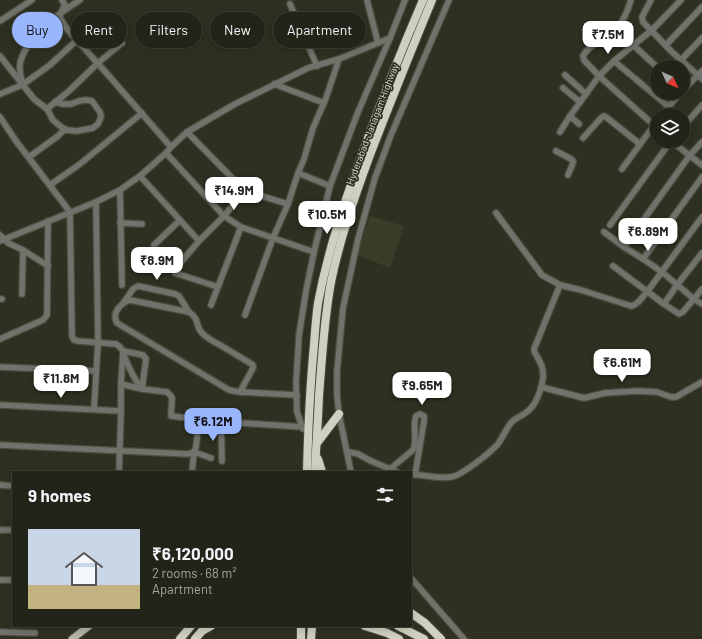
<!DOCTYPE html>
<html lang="en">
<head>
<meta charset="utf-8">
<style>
  :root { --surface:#222419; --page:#2e3026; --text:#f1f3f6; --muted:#a2a4a2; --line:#3f4138; --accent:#99b5fd }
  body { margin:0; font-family:Barlow,sans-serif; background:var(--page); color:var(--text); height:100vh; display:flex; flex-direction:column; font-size:15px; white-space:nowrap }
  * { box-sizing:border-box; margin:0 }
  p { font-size:13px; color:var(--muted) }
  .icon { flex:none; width:22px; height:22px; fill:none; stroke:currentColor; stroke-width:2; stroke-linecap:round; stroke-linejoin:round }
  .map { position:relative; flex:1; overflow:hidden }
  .side { position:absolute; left:12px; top:471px; width:400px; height:156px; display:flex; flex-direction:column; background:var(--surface); border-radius:0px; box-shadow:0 2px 10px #0003,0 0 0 1px var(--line) }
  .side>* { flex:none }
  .guide { position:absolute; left:12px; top:12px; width:400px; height:36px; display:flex; gap:8px }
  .needle { width:26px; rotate:134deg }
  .buttons { position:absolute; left:650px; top:60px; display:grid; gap:8px }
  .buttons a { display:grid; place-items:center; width:40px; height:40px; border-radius:50%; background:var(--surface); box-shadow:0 2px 10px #0003,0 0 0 1px var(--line); font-size:20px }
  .price { position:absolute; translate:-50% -34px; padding:0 9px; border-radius:8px; background:#fff; color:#222; font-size:13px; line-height:26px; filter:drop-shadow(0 1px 2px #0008) }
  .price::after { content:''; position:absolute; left:50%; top:24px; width:12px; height:9px; margin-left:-6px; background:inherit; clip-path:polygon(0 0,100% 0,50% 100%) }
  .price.active { background:var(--accent); color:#111 }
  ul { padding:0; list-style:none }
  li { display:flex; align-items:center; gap:12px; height:100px; padding:0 16px }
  li span { display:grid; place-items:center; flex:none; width:112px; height:80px; border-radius:0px; color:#555 }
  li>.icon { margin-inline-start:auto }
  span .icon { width:48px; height:48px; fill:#fffc; stroke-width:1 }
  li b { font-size:17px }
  h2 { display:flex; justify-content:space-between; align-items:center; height:48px; padding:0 16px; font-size:17px }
  .chip { padding:0 14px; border-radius:18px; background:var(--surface); box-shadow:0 2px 10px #0003,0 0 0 1px var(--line); font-size:14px; line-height:36px }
  .chip.active { background:var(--accent); color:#111 }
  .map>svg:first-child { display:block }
</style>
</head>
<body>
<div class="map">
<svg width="702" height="639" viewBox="0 0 702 639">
  <rect width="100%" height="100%" fill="#2e3021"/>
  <!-- built -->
  <polygon fill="#3a3d28" points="370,216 404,226 390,268 357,255"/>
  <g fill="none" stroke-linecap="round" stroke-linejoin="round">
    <defs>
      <g id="minor">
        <polyline points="62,0 65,5 60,14 60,18 67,29 109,76 171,147"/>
        <polyline points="367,0 378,43"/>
        <path d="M631,0C628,10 624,20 617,28C607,38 589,44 583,56L584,60L599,76L657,128"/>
        <polyline points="651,0 642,17 643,22 672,52 702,79"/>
        <polyline points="290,4 317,66"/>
        <polyline points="0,21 32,0"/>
        <polyline points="617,28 633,45 657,67"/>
        <polyline points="666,45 702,7"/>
        <polyline points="0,56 34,99 47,109 53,120 60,126 66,130 77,131 93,128 98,124 101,117 100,112 92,101 86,100 79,101 71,104 63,104 55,102"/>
        <polyline points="681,60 702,38"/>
        <polyline points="614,61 669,107"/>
        <polyline points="565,75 586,94"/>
        <path d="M22,82C21,77 19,70 20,64C24,40 60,12 80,0"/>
        <polyline points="274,84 324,103"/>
        <polyline points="563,88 580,102"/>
        <polyline points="683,90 702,71"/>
        <polyline points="0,94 22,85 50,65 77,40"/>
        <polyline points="47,109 69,91 98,63 122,43"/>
        <polyline points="662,115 680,93"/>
        <polyline points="570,116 579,124"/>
        <polyline points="0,117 16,141 70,212 72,336 74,340 78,341 116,344 120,347 123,351 121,384 142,389 167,392 171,396 172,398 171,416 211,421 303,427"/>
        <polyline points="683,127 702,105"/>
        <polyline points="560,132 570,116 599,76 614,61 652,30 681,0"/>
        <polyline points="583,138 601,118 604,116 606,117 640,144"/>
        <polyline points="671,141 702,165"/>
        <polyline points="556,151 571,159 573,161 573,163 568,175"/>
        <polyline points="166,153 224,216 241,227 314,252"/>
        <polyline points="29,157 58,136 65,129"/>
        <polyline points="622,169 657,121"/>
        <polyline points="140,176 199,241 224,216 245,191 187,132"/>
        <polyline points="50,185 80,164 142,113"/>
        <polyline points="330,186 298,173 304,159 313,128 326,98 339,59"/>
        <polyline points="120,190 122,285"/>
        <polyline points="245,191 288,204"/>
        <path d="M496,213L542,275L560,285L581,290L631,306C638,305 642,297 647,292L702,217"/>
        <polyline points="120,223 142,224"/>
        <polyline points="610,225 671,141"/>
        <polyline points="604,232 624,247 643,259 662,272 694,299 702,304"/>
        <polyline points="0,235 8,243 23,250 48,266"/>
        <polyline points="0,241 96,202 120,190 140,176 166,153 171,147 187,132 235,104 308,68 339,59 390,38"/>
        <polyline points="199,241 175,269 175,273 218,287"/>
        <polyline points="154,245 180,220"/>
        <polyline points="624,247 690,155 702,142"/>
        <polyline points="643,259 702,177"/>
        <polyline points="613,266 664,304 679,314 683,312 702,289"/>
        <polyline points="22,294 23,250"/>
        <polyline points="0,299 2,299"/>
        <polyline points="124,302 133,289 138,286 175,294 179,296 189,312"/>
        <polyline points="664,304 677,285 702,253"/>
        <polyline points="211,305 241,227"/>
        <polyline points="245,315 273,238 288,204 298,173"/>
        <polyline points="0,339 43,320 47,315 48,221"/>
        <polyline points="123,351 143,355 146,359 142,389"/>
        <path d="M123,353C128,366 133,378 142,389"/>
        <polyline points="0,367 96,371"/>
        <polyline points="541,387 584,398 605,393 637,391 657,392 671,397 676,397 702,382"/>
        <path d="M240,392L253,368V365L250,363C240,357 230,351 220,345C214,342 207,338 202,333C195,326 200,319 189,312L130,300C121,303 111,313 117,323L229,390L240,392L297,395"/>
        <polyline points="0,405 121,411"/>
        <polyline points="94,409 98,343 96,202"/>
        <polyline points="221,422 222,461"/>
        <polyline points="303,429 297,412 296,382 298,353 299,335 306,291 314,252 330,186 358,112 390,38 405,0"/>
        <polyline points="0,445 188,454 194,452 196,447 199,420"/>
        <polyline points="348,452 358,454 371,461 397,472"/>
        <path d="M390,469L413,450C418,439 412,427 416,416L420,414L424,416V421L415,475"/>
        <polyline points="119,472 121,411 121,384"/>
        <polyline points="192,472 194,452 211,458"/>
        <polyline points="351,472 339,414 337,396 337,371 343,308 358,239 375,178 391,135 449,0"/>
        <path d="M411,474C423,475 439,479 451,477C461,476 491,452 498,444C503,437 506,429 511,423C514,419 519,417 524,414C535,407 539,396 542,383C544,376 543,367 539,360C537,355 534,354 534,349L560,285"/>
        <polyline points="0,485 13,486"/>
        <polyline points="0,530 13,530"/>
        <polyline points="411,578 464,639"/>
        <polyline points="0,580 13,580"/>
        <polyline points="0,632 35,633"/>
      </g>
      <polyline id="major" points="72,639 89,626"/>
      <g id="highway">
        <polyline points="317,443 339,414"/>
        <polyline points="318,459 322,472"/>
        <path d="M307,472C308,430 310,387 314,345C315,331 316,317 318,303C328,250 345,200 364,149C382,99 402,49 423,0"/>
        <path d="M315,472C316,447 318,422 319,396C322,358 324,320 331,282C340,238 355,196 370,155C390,103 411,51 432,0"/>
        <polyline points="411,613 425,623 441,639"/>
        <polyline points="301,626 301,639"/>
        <polyline points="365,626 387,633 399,639"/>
        <polyline points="398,626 424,639"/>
        <polyline points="180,639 191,626"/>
        <polyline points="195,639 202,631 211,626"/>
        <polyline points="311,639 312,626"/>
      </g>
    </defs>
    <!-- minor casing -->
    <use href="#minor" stroke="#4a4c3e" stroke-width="8"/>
    <!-- major casing -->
    <use href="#major" stroke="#4a4c3e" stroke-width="9"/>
    <!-- highway casing -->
    <use href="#highway" stroke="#4a4c3e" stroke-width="10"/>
    <!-- minor -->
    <use href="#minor" stroke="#71726b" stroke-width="5.5"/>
    <!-- major -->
    <use href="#major" stroke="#b4b6a7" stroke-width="7"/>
    <!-- highway -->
    <use href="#highway" stroke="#ced1bf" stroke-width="8"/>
  </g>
  <g text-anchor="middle" stroke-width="3.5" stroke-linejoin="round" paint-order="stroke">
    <!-- street labels -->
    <g font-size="10" fill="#dcded5" stroke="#2e3021">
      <text transform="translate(372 124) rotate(-69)" y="4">Hyderabad-Janagam Highway</text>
    </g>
  </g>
</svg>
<div class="buttons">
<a><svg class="needle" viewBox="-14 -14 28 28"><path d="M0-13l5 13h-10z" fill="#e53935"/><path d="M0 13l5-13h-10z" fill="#a2a4a2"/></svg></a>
<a><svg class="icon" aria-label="layers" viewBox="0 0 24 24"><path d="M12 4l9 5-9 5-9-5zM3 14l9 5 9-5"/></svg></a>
</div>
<b class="price" style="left:608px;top:55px">₹7.5M</b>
<b class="price" style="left:234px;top:211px">₹14.9M</b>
<b class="price" style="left:327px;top:235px">₹10.5M</b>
<b class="price" style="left:648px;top:252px">₹6.89M</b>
<b class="price" style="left:157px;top:281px">₹8.9M</b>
<b class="price" style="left:622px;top:383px">₹6.61M</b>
<b class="price" style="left:61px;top:399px">₹11.8M</b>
<b class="price" style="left:422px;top:406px">₹9.65M</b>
<b class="price active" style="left:213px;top:442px">₹6.12M</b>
<div class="guide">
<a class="chip active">Buy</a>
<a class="chip">Rent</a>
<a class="chip">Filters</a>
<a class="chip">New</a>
<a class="chip">Apartment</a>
</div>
<section class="side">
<h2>9 homes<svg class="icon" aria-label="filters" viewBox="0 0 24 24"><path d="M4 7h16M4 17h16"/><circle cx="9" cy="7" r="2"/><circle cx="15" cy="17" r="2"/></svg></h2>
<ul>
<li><span style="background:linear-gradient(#c9d6e8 70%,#c2b280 0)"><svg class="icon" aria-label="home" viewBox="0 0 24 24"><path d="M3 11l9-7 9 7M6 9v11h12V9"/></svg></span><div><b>₹6,120,000</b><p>2 rooms · 68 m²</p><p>Apartment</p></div></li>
</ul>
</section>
</div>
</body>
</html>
